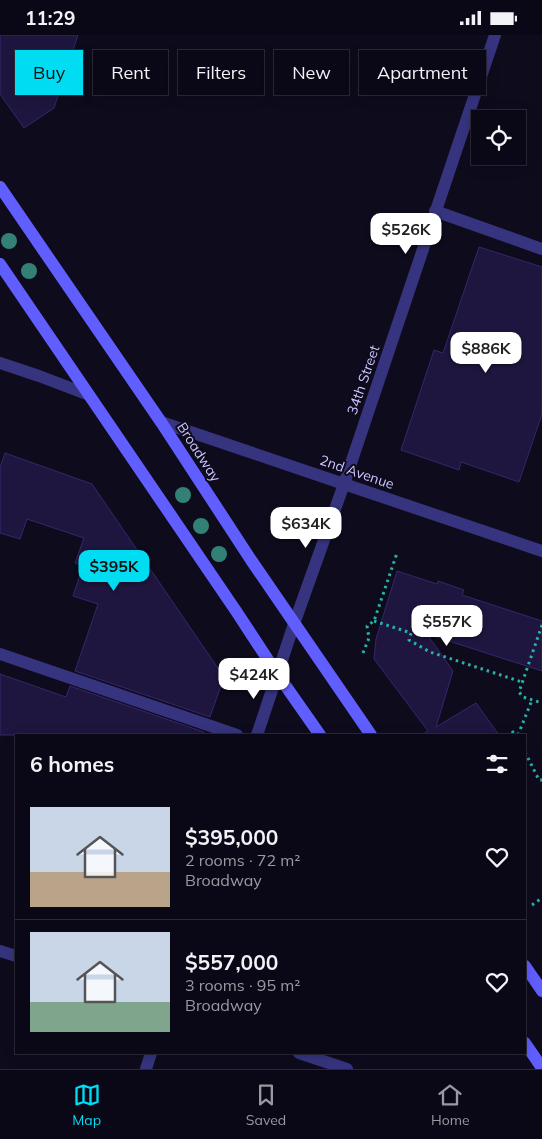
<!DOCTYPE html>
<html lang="en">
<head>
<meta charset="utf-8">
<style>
  :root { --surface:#0a0816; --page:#181623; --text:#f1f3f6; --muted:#999aa1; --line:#2a2935; --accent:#00dcf2 }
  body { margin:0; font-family:Mulish,sans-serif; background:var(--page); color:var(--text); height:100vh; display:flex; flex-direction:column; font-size:19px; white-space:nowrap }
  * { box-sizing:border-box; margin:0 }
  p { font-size:16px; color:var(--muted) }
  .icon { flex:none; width:28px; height:28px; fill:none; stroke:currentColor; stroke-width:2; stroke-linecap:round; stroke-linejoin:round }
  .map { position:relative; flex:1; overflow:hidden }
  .side { position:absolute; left:15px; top:699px; width:511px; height:320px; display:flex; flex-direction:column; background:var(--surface); border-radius:0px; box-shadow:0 2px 12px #0003,0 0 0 1px var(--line) }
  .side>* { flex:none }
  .guide { position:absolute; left:15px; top:15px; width:512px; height:45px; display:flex; gap:10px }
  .buttons { position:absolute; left:471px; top:75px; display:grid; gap:10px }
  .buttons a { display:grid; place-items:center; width:55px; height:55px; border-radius:0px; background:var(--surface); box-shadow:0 2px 12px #0003,0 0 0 1px var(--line); font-size:25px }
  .price { position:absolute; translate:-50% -42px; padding:0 11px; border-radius:10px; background:#fff; color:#222; font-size:16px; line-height:32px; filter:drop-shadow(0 1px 2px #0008) }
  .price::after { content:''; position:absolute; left:50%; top:30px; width:15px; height:11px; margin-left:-8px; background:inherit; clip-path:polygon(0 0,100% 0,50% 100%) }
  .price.on { background:var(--accent); color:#111 }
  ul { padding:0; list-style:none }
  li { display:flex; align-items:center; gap:15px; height:125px; padding:0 15px }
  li+li { border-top:1px solid var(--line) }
  li span { display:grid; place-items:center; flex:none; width:140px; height:100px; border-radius:0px; color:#555 }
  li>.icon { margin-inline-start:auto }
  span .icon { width:60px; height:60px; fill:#fffc; stroke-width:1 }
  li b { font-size:21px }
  h2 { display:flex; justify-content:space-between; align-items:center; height:60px; padding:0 15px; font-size:21px }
  .tag { padding:0 18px; border-radius:0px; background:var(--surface); box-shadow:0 2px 12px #0003,0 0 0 1px var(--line); font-size:18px; line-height:45px }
  .tag.on { background:var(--accent); color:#111 }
  .status { display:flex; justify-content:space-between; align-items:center; height:35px; padding:0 25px; background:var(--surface); direction:ltr }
  .status svg { height:14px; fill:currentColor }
  .tab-bar { display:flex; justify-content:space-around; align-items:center; height:70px; border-top:1px solid var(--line); background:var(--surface); font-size:14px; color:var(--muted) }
  .tab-bar a { display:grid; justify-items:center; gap:2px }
  .tab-bar .on { color:var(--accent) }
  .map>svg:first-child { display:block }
</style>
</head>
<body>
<div class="status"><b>11:29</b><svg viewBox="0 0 49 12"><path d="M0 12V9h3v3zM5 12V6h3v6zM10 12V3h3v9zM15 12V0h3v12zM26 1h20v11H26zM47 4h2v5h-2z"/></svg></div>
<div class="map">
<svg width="542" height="1034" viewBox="0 0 542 1034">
  <rect width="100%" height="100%" fill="#0e0b1d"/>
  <!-- building -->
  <g fill="#1e163f" stroke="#34276c">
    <polygon points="0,0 78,0 54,73 24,93 0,59"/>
    <polygon points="479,212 542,232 542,379 519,447 461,427 459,435 401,415 434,315 443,318"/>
    <polygon points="5,418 92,449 224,642 210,682 75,636 98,569 73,561 83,531 75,528 84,503 27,484 20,504 0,498 0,432"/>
    <polygon points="397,536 437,549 438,546 464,555 462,560 542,586 542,636 427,599 453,636 436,692 476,668 499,700 421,700 428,696 374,624 376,604"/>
    <polygon points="0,639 66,662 70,651 204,697 203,700 0,700"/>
  </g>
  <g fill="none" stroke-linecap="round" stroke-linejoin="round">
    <!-- path -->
    <g stroke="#29b2a8" stroke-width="3" stroke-dasharray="2.5 4" stroke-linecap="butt">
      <polyline points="374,586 411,598 409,605 430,617 522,647"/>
      <polyline points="542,590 519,657 523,662 542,668"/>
      <polyline points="363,618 369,603 367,591 374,586 397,518"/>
      <polyline points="512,696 515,700"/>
      <polyline points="518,700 532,665"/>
      <polyline points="525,717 539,745 542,745"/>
      <polyline points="532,870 542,863"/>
    </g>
    <!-- service -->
    <g stroke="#36347e" stroke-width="12">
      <polyline points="435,176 542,214"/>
      <polyline points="0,619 237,700"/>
    </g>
    <!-- pedestrian -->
    <polyline stroke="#36347e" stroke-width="12" points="161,387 344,449"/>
    <!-- minor -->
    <g stroke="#36347e" stroke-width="12">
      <polyline points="0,916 16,921"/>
      <polyline points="299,1018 347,1034"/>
    </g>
    <!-- tertiary -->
    <g stroke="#36347e" stroke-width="12">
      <polyline points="0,328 39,341 89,360"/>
      <polyline points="344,449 542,516"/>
      <polyline points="257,700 294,589 344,449 495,0"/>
      <polyline points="146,1034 151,1018"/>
    </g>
    <!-- secondary -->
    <g stroke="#615eff" stroke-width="12">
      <polyline points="0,152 161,387 251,525 371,700"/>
      <polyline points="0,229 236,576 278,640 320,700"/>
      <polyline points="525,931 542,956"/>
      <polyline points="525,1008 542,1033"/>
    </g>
  </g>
  <!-- trees -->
  <g fill="#328174">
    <circle cx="9" cy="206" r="8"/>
    <circle cx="29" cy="236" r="8"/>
    <circle cx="183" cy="460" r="8"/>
    <circle cx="201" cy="491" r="8"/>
    <circle cx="219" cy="519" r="8"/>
  </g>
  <g text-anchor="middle" stroke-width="4" stroke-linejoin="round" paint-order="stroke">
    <!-- street labels -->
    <g font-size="14" fill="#cdc7ff" stroke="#0e0b1d">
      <text transform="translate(363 345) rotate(-71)" y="5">34th Street</text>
      <text transform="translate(199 417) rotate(57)" y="5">Broadway</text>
      <text transform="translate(357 437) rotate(19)" y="5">2nd Avenue</text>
    </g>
  </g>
</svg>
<div class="buttons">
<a><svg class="icon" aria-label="locate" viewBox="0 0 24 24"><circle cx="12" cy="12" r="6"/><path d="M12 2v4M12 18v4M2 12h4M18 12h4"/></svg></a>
</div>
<b class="price" style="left:406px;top:220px">$526K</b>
<b class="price" style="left:486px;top:339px">$886K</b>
<b class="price" style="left:306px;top:514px">$634K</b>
<b class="price on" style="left:114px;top:557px">$395K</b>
<b class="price" style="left:447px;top:612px">$557K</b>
<b class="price" style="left:254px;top:665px">$424K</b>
<div class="guide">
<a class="tag on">Buy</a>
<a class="tag">Rent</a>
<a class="tag">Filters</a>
<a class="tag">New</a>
<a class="tag">Apartment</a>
</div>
<section class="side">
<h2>6 homes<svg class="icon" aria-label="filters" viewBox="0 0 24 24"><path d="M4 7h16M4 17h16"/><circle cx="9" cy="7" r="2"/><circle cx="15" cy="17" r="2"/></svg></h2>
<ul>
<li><span style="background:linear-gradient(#c9d6e8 65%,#b9a48a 0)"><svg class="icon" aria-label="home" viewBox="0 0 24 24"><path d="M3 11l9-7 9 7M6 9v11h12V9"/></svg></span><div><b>$395,000</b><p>2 rooms · 72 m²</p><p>Broadway</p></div><svg class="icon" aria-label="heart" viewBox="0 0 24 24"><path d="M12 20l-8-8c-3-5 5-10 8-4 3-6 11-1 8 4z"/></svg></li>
<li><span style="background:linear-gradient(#c9d6e8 70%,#7fa58c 0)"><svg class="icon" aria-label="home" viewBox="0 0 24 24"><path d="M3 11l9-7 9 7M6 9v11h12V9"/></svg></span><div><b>$557,000</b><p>3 rooms · 95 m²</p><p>Broadway</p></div><svg class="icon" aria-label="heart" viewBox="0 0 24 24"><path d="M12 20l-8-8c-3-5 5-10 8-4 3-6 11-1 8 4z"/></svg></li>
</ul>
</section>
</div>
<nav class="tab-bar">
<a class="on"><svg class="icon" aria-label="map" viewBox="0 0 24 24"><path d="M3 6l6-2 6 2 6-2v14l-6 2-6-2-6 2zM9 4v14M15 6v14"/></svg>Map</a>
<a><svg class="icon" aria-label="saved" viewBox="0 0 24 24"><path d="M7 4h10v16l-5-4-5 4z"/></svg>Saved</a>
<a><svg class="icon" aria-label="home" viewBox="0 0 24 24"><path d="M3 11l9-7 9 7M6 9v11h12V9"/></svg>Home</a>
</nav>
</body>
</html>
